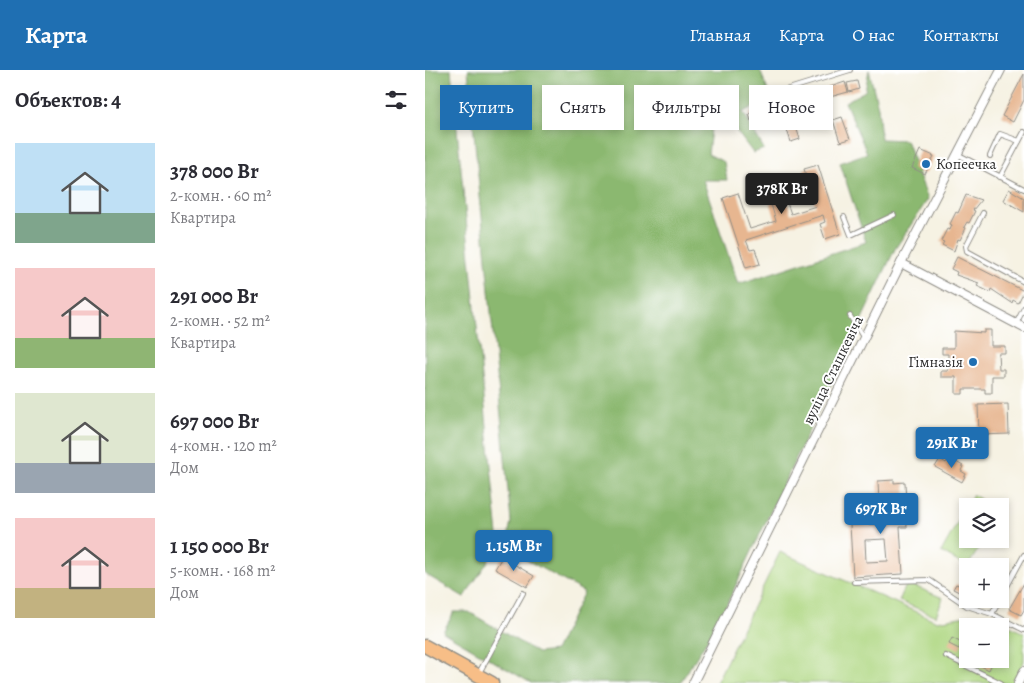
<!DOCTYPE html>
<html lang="ru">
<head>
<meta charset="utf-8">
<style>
  :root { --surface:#fff; --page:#f2f2f3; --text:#2b2b33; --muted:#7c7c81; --accent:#1f6fb2 }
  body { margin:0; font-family:Alegreya,serif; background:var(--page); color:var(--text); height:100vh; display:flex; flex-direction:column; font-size:19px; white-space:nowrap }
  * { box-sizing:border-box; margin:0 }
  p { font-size:16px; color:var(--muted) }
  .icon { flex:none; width:28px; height:28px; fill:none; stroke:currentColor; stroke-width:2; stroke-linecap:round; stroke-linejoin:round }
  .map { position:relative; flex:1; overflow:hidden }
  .panel { display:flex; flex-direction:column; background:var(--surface); width:425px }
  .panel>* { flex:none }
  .banner { position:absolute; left:15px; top:15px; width:475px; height:45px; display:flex; gap:10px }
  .fabs { position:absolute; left:534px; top:428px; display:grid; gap:10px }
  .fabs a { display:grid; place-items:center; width:50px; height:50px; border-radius:0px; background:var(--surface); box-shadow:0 2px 8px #0003; font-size:25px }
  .price { position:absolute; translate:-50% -42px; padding:0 11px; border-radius:5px; background:var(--accent); color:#fff; font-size:16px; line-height:32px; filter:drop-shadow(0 1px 2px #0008) }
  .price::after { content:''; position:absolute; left:50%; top:30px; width:15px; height:11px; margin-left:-8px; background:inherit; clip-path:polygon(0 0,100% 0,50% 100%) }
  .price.current { background:#222; color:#fff }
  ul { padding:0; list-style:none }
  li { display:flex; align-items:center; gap:15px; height:125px; padding:0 15px }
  li span { display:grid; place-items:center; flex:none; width:140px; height:100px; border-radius:0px; color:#555 }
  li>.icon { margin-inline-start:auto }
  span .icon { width:60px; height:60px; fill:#fffc; stroke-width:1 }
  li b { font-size:21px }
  h2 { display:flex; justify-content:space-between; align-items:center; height:60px; padding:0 15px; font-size:21px }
  .pill { padding:0 18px; border-radius:0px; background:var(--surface); box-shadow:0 2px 8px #0003; font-size:18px; line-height:45px }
  .pill.current { background:var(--accent); color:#fff }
  header { display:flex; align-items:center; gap:30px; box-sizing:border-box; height:70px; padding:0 25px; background:var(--accent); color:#fff }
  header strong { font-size:24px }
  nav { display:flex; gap:28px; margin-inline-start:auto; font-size:18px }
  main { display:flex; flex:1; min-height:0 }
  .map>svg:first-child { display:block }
</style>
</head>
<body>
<header>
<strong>Карта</strong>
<nav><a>Главная</a><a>Карта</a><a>О нас</a><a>Контакты</a></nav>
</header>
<main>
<section class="panel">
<h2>Объектов: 4<svg class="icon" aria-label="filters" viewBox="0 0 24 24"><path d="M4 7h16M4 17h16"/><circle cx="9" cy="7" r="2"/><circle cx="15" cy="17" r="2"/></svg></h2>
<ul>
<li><span style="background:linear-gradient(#bfe0f5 70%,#7fa58c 0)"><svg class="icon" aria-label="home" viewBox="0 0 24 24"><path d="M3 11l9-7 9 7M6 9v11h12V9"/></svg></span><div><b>378 000 Br</b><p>2-комн. · 60 m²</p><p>Квартира</p></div></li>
<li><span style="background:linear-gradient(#f6c9c9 70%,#8fb573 0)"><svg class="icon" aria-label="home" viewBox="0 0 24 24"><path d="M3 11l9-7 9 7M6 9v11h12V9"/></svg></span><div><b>291 000 Br</b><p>2-комн. · 52 m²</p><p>Квартира</p></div></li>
<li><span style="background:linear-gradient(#dfe7d0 70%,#9aa5b1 0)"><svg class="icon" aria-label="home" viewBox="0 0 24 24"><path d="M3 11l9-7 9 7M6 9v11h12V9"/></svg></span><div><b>697 000 Br</b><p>4-комн. · 120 m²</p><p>Дом</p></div></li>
<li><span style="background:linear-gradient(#f6c9c9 70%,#c2b280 0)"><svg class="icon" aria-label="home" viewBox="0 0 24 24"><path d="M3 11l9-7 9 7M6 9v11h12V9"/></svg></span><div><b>1 150 000 Br</b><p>5-комн. · 168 m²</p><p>Дом</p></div></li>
</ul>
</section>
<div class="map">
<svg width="599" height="613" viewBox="0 0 599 613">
  <rect width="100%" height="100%" fill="#fff"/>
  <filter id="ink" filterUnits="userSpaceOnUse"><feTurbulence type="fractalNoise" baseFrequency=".02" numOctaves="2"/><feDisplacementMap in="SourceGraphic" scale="10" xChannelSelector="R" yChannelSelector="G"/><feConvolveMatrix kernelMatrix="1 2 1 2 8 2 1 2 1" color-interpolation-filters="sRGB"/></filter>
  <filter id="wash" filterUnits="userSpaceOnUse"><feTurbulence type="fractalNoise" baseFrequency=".0096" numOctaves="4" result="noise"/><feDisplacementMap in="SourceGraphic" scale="20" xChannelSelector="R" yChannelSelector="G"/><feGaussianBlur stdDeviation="1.12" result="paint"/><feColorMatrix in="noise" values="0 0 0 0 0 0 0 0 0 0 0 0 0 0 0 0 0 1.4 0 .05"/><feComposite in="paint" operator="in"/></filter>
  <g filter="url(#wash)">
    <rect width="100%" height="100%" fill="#f6f2e3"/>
    <!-- green -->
    <g fill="#afd782" stroke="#6d8156">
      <polygon points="548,425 567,436 542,436 542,469 560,469 542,497 516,482"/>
      <polygon points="355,482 512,551 547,545 550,550 565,556 542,556 542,589 575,589 575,556 569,556 572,550 599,563 599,591 589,613 291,613"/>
      <polygon points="482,513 518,528 511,546 474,531"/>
    </g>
    <!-- forest -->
    <g fill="#8bb870" stroke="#5b724e">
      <polygon points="0,0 26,0 74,475 39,527 0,504"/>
      <polygon points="43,0 335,0 346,29 318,42 339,79 328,83 307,55 287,52 283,84 299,92 302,110 278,110 313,214 441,172 415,93 442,83 420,32 440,21 444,0 453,37 456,69 481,70 503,129 470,179 293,553 255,613 106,613 18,562 29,542 44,542 113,583 130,581 159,522 80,478 86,452"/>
    </g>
    <g id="blocks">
      <!-- building -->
      <g fill="#e7b690" fill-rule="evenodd">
        <polygon points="599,4 599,30 588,52 577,46"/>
        <polygon points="432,11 434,19 424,22 422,13"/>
        <polygon points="420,12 423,22 405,27 402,18"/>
        <polygon points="401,19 404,27 388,32 385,24"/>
        <polygon points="360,31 362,39 326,51 324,44"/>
        <polygon points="417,47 425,69 415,72 408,50"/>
        <polygon points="371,57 375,69 366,72 362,60"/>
        <polygon points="495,80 509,86 500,104 487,98"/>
        <polygon points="393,95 415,164 400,169 395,154 400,152 398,145 321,170 325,180 330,179 335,194 321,198 298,128 313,123 325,159 351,151 342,121 356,116 366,144 391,136 379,99"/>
        <polygon points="584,119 599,128 599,142 578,130"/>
        <polygon points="541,125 556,130 548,140 550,141 544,153 542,152 539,157 541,158 535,170 533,169 529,181 517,175 519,172 516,171 522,159 525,160 527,155 525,154 531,142 533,143"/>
        <polygon points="532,187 599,221 593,233 588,230 587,233 566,219 565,222 552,216 554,213 531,205 532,202 526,199"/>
        <polygon points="559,260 566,260 566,276 580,276 580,283 573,283 574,299 579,299 579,306 567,306 567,323 560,323 560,319 538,319 538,324 531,324 531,307 516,307 516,301 523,301 523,284 517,284 517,278 529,278 529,261 559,263"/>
        <polygon points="583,334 584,364 554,365 553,335"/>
        <polygon points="524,388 538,396 536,401 541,404 537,412 510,397 515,389 521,393"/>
        <path d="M469,410V413L480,412L482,457H475L478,504L428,507L425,455L455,454L453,411ZM461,469L463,491L441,492L440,470Z"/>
        <polygon points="77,487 109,506 102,517 70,499"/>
        <polygon points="599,513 599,540 596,545 584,539"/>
        <polygon points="531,514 541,518 538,524 528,519"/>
        <polygon points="527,568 537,573 534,579 524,574"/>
        <polygon points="542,583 542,589 569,589 564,600 540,588"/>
      </g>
    </g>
  </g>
  <g filter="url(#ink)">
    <use href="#blocks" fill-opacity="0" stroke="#908e87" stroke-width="1"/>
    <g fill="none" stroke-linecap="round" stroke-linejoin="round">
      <defs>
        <g id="service">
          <polyline points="354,22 425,0"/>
          <polyline points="534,85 599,119"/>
          <polyline points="565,86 575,64 594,71"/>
          <polyline points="575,107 599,62"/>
          <polyline points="558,143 541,176 542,181 599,212"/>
          <polyline points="419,147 426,165 469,145"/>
          <polyline points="425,246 438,267"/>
          <polyline points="591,254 599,238"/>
          <polyline points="429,512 504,510 542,536 567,544 599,560"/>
          <polyline points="567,544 599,485"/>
          <polyline points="521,586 576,613"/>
          <polyline points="54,603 98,523"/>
        </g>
        <g id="minor">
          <polyline points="476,193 599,258"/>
          <polyline points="268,613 476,193 576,0"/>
          <polyline points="593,613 599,601"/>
        </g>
        <polyline id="primary" points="0,576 67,613"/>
      </defs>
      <!-- service casing -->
      <use href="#service" stroke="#908e87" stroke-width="6"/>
      <!-- minor casing -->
      <use href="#minor" stroke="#908e87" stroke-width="10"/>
      <!-- primary casing -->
      <use href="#primary" stroke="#908e87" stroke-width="15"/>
      <!-- service -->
      <use href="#service" stroke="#fff" stroke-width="4"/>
      <!-- minor -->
      <use href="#minor" stroke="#fff" stroke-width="8"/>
      <!-- primary -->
      <use href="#primary" stroke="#f7be87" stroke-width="12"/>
    </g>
  </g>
  <!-- markers -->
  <g fill="#1f6fb2" stroke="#fff" stroke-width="2">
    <circle cx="501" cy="94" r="5"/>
    <circle cx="548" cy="292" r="5"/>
  </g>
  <g text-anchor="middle" stroke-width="4" stroke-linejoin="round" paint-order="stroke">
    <!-- poi labels -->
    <g font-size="15" fill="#2b2b2b" stroke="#fff" text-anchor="start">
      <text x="511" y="99">Копеечка</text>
      <text x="538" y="297" text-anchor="end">Гімназія</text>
    </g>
    <!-- street labels -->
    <g font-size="15" fill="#2b2b2b" stroke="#fff">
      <text transform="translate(408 300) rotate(-64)" y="5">вуліца Сташкевіча</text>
    </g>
  </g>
</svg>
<div class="fabs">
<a><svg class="icon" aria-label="layers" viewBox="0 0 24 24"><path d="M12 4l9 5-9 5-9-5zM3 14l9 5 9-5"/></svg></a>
<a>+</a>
<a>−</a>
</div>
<b class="price current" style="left:357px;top:145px">378K Br</b>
<b class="price" style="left:527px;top:399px">291K Br</b>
<b class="price" style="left:456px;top:465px">697K Br</b>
<b class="price" style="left:89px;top:502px">1.15M Br</b>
<div class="banner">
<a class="pill current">Купить</a>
<a class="pill">Снять</a>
<a class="pill">Фильтры</a>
<a class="pill">Новое</a>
</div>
</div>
</main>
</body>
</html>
